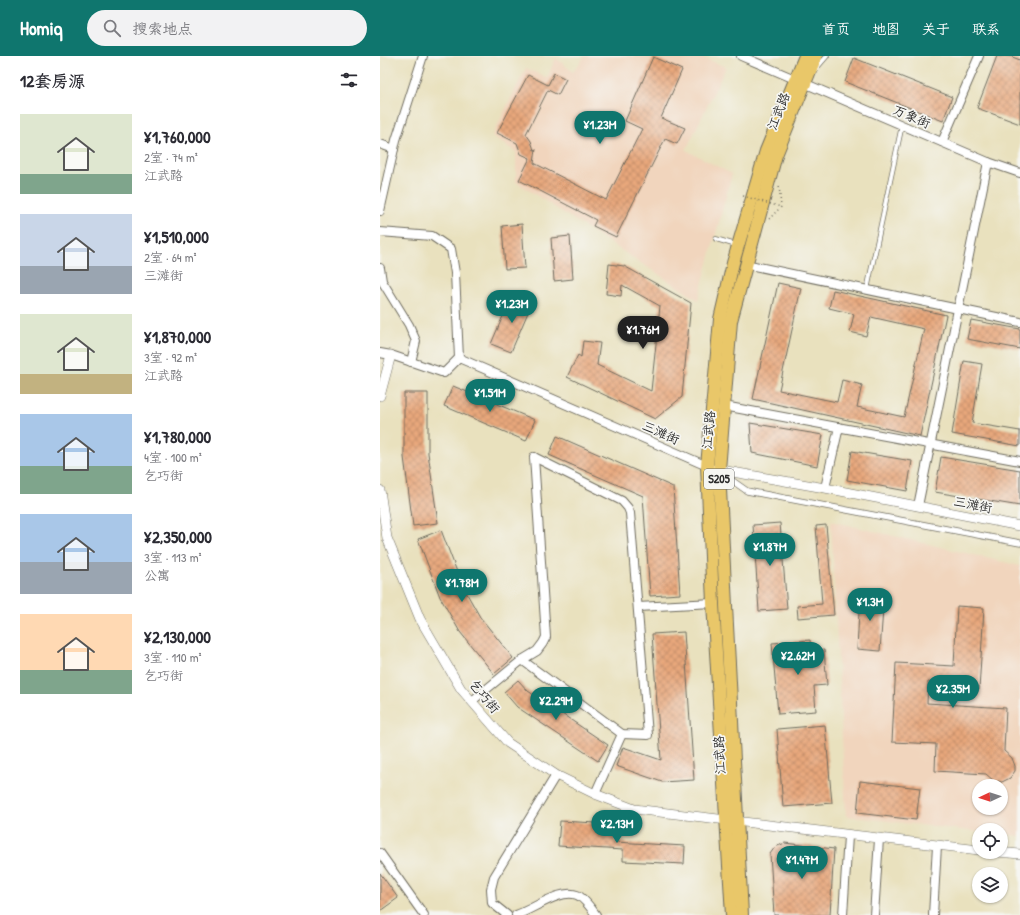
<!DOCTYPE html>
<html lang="zh">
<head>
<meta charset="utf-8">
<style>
  :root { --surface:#fff; --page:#f2f2f3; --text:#2b2b33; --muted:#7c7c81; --accent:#0f766e }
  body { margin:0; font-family:"Patrick Hand","LXGW WenKai TC",sans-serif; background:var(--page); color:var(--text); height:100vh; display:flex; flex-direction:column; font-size:15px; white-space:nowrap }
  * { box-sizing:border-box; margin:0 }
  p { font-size:13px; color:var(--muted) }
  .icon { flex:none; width:22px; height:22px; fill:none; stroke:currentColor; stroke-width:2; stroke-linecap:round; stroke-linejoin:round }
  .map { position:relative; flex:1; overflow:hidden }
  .side { display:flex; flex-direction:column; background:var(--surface); width:380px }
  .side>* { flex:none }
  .needle { width:26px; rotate:266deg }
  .fabs { position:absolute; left:592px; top:723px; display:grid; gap:8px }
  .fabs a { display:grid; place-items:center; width:36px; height:36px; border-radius:50%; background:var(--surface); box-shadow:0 1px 3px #0004; font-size:20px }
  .price { position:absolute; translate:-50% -34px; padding:0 9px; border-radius:14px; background:var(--accent); color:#fff; font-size:13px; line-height:26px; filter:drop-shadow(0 1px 2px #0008) }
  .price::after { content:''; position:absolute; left:50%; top:24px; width:12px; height:9px; margin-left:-6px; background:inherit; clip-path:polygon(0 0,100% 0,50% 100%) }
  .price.current { background:#222; color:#fff }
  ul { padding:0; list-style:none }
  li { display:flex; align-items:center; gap:12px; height:100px; padding:0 20px }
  li span { display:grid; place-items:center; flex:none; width:112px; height:80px; border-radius:0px; color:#555 }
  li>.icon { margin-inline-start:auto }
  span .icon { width:48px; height:48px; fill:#fffc; stroke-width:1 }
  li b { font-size:17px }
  h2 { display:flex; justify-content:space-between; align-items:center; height:48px; padding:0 20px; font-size:17px }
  header { display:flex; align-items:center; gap:24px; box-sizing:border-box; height:56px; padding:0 20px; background:var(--accent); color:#fff }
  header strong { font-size:19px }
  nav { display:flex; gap:22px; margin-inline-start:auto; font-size:14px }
  .search { width:280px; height:36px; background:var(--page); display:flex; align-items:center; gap:10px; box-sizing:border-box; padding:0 14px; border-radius:22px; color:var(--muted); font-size:15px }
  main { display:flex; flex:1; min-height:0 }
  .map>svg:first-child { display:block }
</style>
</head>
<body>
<header>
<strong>Homiq</strong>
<div class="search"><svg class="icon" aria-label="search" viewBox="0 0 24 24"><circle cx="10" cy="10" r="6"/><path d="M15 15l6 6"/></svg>搜索地点</div>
<nav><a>首页</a><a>地图</a><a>关于</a><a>联系</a></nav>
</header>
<main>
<section class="side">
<h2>12套房源<svg class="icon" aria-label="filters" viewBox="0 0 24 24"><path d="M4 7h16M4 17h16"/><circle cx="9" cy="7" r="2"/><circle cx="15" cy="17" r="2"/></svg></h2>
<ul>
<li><span style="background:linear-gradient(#dfe7d0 75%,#7fa58c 0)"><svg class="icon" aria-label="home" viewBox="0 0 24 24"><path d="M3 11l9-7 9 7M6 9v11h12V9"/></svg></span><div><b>¥1,760,000</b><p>2室 · 74 m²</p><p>江武路</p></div></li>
<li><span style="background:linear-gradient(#c9d6e8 65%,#9aa5b1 0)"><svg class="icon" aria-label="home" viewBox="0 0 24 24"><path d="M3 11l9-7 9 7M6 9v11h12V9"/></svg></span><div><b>¥1,510,000</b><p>2室 · 64 m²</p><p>三滩街</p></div></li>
<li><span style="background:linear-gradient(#dfe7d0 75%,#c2b280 0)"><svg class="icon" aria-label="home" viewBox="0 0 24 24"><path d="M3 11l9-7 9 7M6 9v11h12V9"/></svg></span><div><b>¥1,870,000</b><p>3室 · 92 m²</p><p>江武路</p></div></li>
<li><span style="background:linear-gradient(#a9c7e8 65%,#7fa58c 0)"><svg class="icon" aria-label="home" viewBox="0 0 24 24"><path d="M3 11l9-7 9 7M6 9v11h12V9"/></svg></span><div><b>¥1,780,000</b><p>4室 · 100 m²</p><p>乞巧街</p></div></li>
<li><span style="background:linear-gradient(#a9c7e8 60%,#9aa5b1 0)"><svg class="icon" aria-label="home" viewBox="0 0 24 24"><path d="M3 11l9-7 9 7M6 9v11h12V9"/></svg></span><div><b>¥2,350,000</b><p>3室 · 113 m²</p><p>公寓</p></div></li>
<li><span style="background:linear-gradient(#ffd9b3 70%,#7fa58c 0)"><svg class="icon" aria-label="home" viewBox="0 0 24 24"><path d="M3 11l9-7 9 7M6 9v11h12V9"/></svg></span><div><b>¥2,130,000</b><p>3室 · 110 m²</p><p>乞巧街</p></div></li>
</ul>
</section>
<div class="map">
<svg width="640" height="859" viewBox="0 0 640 859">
  <defs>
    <pattern id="building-cross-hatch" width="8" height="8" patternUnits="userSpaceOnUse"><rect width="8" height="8" fill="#e8a77c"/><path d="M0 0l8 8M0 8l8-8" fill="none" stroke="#bc8866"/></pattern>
  </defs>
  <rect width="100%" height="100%" fill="#f6f6f2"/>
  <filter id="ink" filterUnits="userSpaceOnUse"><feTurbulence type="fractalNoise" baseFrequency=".025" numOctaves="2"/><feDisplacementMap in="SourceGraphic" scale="8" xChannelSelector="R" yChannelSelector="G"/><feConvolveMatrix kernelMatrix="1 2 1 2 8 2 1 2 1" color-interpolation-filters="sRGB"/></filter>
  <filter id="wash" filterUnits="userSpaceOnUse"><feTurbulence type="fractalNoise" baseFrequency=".012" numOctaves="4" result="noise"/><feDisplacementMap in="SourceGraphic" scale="16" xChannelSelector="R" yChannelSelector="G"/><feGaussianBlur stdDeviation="0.9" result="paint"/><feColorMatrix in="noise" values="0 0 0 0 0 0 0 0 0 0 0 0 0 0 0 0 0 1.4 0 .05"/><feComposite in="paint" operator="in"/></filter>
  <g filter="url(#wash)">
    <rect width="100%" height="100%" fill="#e9e1be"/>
    <!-- built -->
    <g fill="#f1d5bd" fill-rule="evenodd">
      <polygon points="205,0 319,0 346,11 306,94 352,118 318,244 136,126 136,96 112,80 146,12 167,22 176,2 193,16"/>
      <path d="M451,465L640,510V780L621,778V774H599V776L466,760ZM599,730H621V752H599Z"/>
    </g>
    <g id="blocks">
      <!-- building -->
      <g fill="url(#building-cross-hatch)">
        <polygon points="617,0 630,0 640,4 640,68 597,52"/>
        <polygon points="273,1 302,14 281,62 305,72 297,88 285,83 236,181 213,170 216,164 139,124 150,102 141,98 137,87 117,77 148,19 168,29 174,17 186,23 178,39 168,34 146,78 151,85 154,94 156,93 154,107 226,144 262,73 245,65"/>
        <polygon points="474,2 572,41 563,65 465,26"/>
        <polygon points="142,168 145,212 125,213 122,170"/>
        <polygon points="190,180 193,223 174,225 171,182"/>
        <polygon points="229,208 244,210 311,247 302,341 275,363 187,321 198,299 201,301 203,285 220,287 217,309 271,335 280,250 242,229 241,240 226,238"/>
        <polygon points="398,227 421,232 399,334 457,346 462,324 482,329 477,351 524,361 544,273 491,261 486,280 470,276 474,258 449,252 453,234 566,259 540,380 373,343"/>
        <polygon points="132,239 152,247 131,296 111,288"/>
        <polygon points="591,264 640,273 640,293 587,283"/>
        <polygon points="584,305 602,308 592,367 640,375 640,390 572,378"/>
        <polygon points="73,330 155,364 146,385 64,350"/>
        <polygon points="24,337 48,337 48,397 58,467 33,470 24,401"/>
        <polygon points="370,367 443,379 437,410 372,397"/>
        <polygon points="177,380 293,431 300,538 270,540 263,440 169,399"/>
        <polygon points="472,395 532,405 527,435 467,424"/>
        <polygon points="561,401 640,414 640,450 555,436"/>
        <polygon points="400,467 407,553 379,555 373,469"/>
        <polygon points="446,469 454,559 418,562 417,550 442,548 436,470"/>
        <polygon points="61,474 82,529 100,561 133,602 114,618 80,576 60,541 38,483"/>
        <polygon points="480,538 504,539 500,595 477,593"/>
        <polygon points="577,550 604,552 599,634 573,632 573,628 548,626 547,647 626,652 624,695 632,702 635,710 635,715 630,722 622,726 614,725 606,718 555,715 556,688 512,686 516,607 574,610"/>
        <polygon points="304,576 314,724 282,726 236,710 243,691 281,704 272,578"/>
        <polygon points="430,584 431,595 444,594 447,629 434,630 436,655 398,658 392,587"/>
        <polygon points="138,624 148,635 228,689 218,705 137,651 124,636"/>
        <polygon points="445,669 452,747 403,751 397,673"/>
        <polygon points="480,725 540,732 536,764 477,757"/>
        <polygon points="180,765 216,767 236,780 235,786 305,790 304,808 243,805 243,794 178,790"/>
        <polygon points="405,787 454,793 450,859 394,859 390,798 395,791"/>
        <polygon points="0,817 18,842 0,855"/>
      </g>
    </g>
  </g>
  <g filter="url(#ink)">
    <use href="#blocks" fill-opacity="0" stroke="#6e6b5e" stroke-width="1"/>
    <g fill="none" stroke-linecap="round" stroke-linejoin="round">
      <defs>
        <g id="service">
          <polyline points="435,14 447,0"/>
          <polyline points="336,183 356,189"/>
          <polyline points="487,234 522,69"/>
        </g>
        <polyline id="pedestrian" points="340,416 367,435 640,487"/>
        <g id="minor">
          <polyline points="361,0 608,106 640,117"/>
          <polyline points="562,86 599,0"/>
          <polyline points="0,88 14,93"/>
          <polyline points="0,155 16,84 43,0"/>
          <polyline points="0,176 52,180 71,193 75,217 79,302"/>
          <polyline points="365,208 640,266"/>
          <polyline points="0,212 2,225 29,269 36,285 31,306"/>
          <polyline points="0,297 11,299 64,317 79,302 327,410"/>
          <polyline points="344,350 640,405"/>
          <polyline points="445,432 459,371"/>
          <polyline points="538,450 608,106"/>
          <polyline points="258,551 333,547"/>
          <polyline points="142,604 242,678 268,679 250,457 248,452 242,445 154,401"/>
          <polyline points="92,645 142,604 157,595 163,587 166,581 154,401"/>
          <polyline points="215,738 242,678"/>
          <polyline points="0,797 44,859"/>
          <polyline points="127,859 112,847 111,833 114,821 176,719"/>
          <path d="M136,859C152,854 181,832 197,839C204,842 211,852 216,859"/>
          <polyline points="463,859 468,780"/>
          <polyline points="494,859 499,783"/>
          <polyline points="553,859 557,790"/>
        </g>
        <g id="tertiary">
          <polyline points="0,340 11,299"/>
          <polyline points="335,413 445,432 640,470"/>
          <polyline points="0,434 7,482 40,563 81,633 128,687 176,719 215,738 254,753 599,794"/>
          <polyline points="618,796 640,798"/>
        </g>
        <g id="primary">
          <polyline points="352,859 333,547 327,410 340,263 353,207 386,95 425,0"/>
          <polyline points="362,859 339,414 351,265 396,99 436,0"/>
        </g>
      </defs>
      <!-- service casing -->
      <use href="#service" stroke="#6e6b5e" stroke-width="5.5"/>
      <!-- pedestrian casing -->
      <use href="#pedestrian" stroke="#6e6b5e" stroke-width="7"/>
      <!-- minor casing -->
      <use href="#minor" stroke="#6e6b5e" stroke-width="10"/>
      <!-- tertiary casing -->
      <use href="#tertiary" stroke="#6e6b5e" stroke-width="10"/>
      <!-- primary casing -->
      <use href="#primary" stroke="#6e6b5e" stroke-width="14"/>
      <!-- path -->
      <polyline stroke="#6e6b5e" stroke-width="1.5" stroke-dasharray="1 3" stroke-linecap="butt" points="389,163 401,151 399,129"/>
      <!-- service -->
      <use href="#service" stroke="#fff" stroke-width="4"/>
      <!-- pedestrian -->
      <use href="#pedestrian" stroke="#fff" stroke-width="5.5"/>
      <!-- minor -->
      <use href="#minor" stroke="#fff" stroke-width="8"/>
      <!-- tertiary -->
      <use href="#tertiary" stroke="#fff" stroke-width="9"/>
      <!-- primary -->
      <use href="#primary" stroke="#e9c769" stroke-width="12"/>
      <!-- path-bridge -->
      <polyline stroke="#6e6b5e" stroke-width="1.5" stroke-dasharray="1 3" stroke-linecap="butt" points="363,140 401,151"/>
    </g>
  </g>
  <g text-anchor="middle" stroke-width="3.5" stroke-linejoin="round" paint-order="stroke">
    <!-- shield labels -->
    <rect fill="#f6f6f2" stroke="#686867" stroke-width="1" x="324" y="413" width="30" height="20" rx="3"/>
    <g font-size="12" font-weight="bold" fill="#2b2b2b">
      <text x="339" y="427">S205</text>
    </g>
    <!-- street labels -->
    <g font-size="13" fill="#2b2b2b" stroke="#f6f6f2">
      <text transform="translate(398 55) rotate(-68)" y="5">江武路</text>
      <text transform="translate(532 60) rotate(23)" y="5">万象街</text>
      <text transform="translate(328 374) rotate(-85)" y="5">江武路</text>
      <text transform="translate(281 376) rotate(24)" y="5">三滩街</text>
      <text transform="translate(593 448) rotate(11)" y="5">三滩街</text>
      <text transform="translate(105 640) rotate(50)" y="5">乞巧街</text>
      <text transform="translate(339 699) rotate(-93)" y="5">江武路</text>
    </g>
  </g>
</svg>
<div class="fabs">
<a><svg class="needle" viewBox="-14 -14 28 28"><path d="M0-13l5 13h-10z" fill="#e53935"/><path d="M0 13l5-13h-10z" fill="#7c7c81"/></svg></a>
<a><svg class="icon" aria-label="locate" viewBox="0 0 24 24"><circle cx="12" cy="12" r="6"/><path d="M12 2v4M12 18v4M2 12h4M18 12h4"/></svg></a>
<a><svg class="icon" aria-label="layers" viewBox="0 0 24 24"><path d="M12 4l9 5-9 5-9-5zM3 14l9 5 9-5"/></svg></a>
</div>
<b class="price" style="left:220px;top:89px">¥1.23M</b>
<b class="price" style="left:132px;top:268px">¥1.23M</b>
<b class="price current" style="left:263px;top:294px">¥1.76M</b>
<b class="price" style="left:110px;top:357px">¥1.51M</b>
<b class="price" style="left:390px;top:511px">¥1.87M</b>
<b class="price" style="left:82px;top:547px">¥1.78M</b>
<b class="price" style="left:490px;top:566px">¥1.3M</b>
<b class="price" style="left:418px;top:620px">¥2.62M</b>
<b class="price" style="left:573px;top:653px">¥2.35M</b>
<b class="price" style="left:176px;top:665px">¥2.29M</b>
<b class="price" style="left:237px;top:788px">¥2.13M</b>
<b class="price" style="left:422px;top:824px">¥1.47M</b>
</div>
</main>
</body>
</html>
